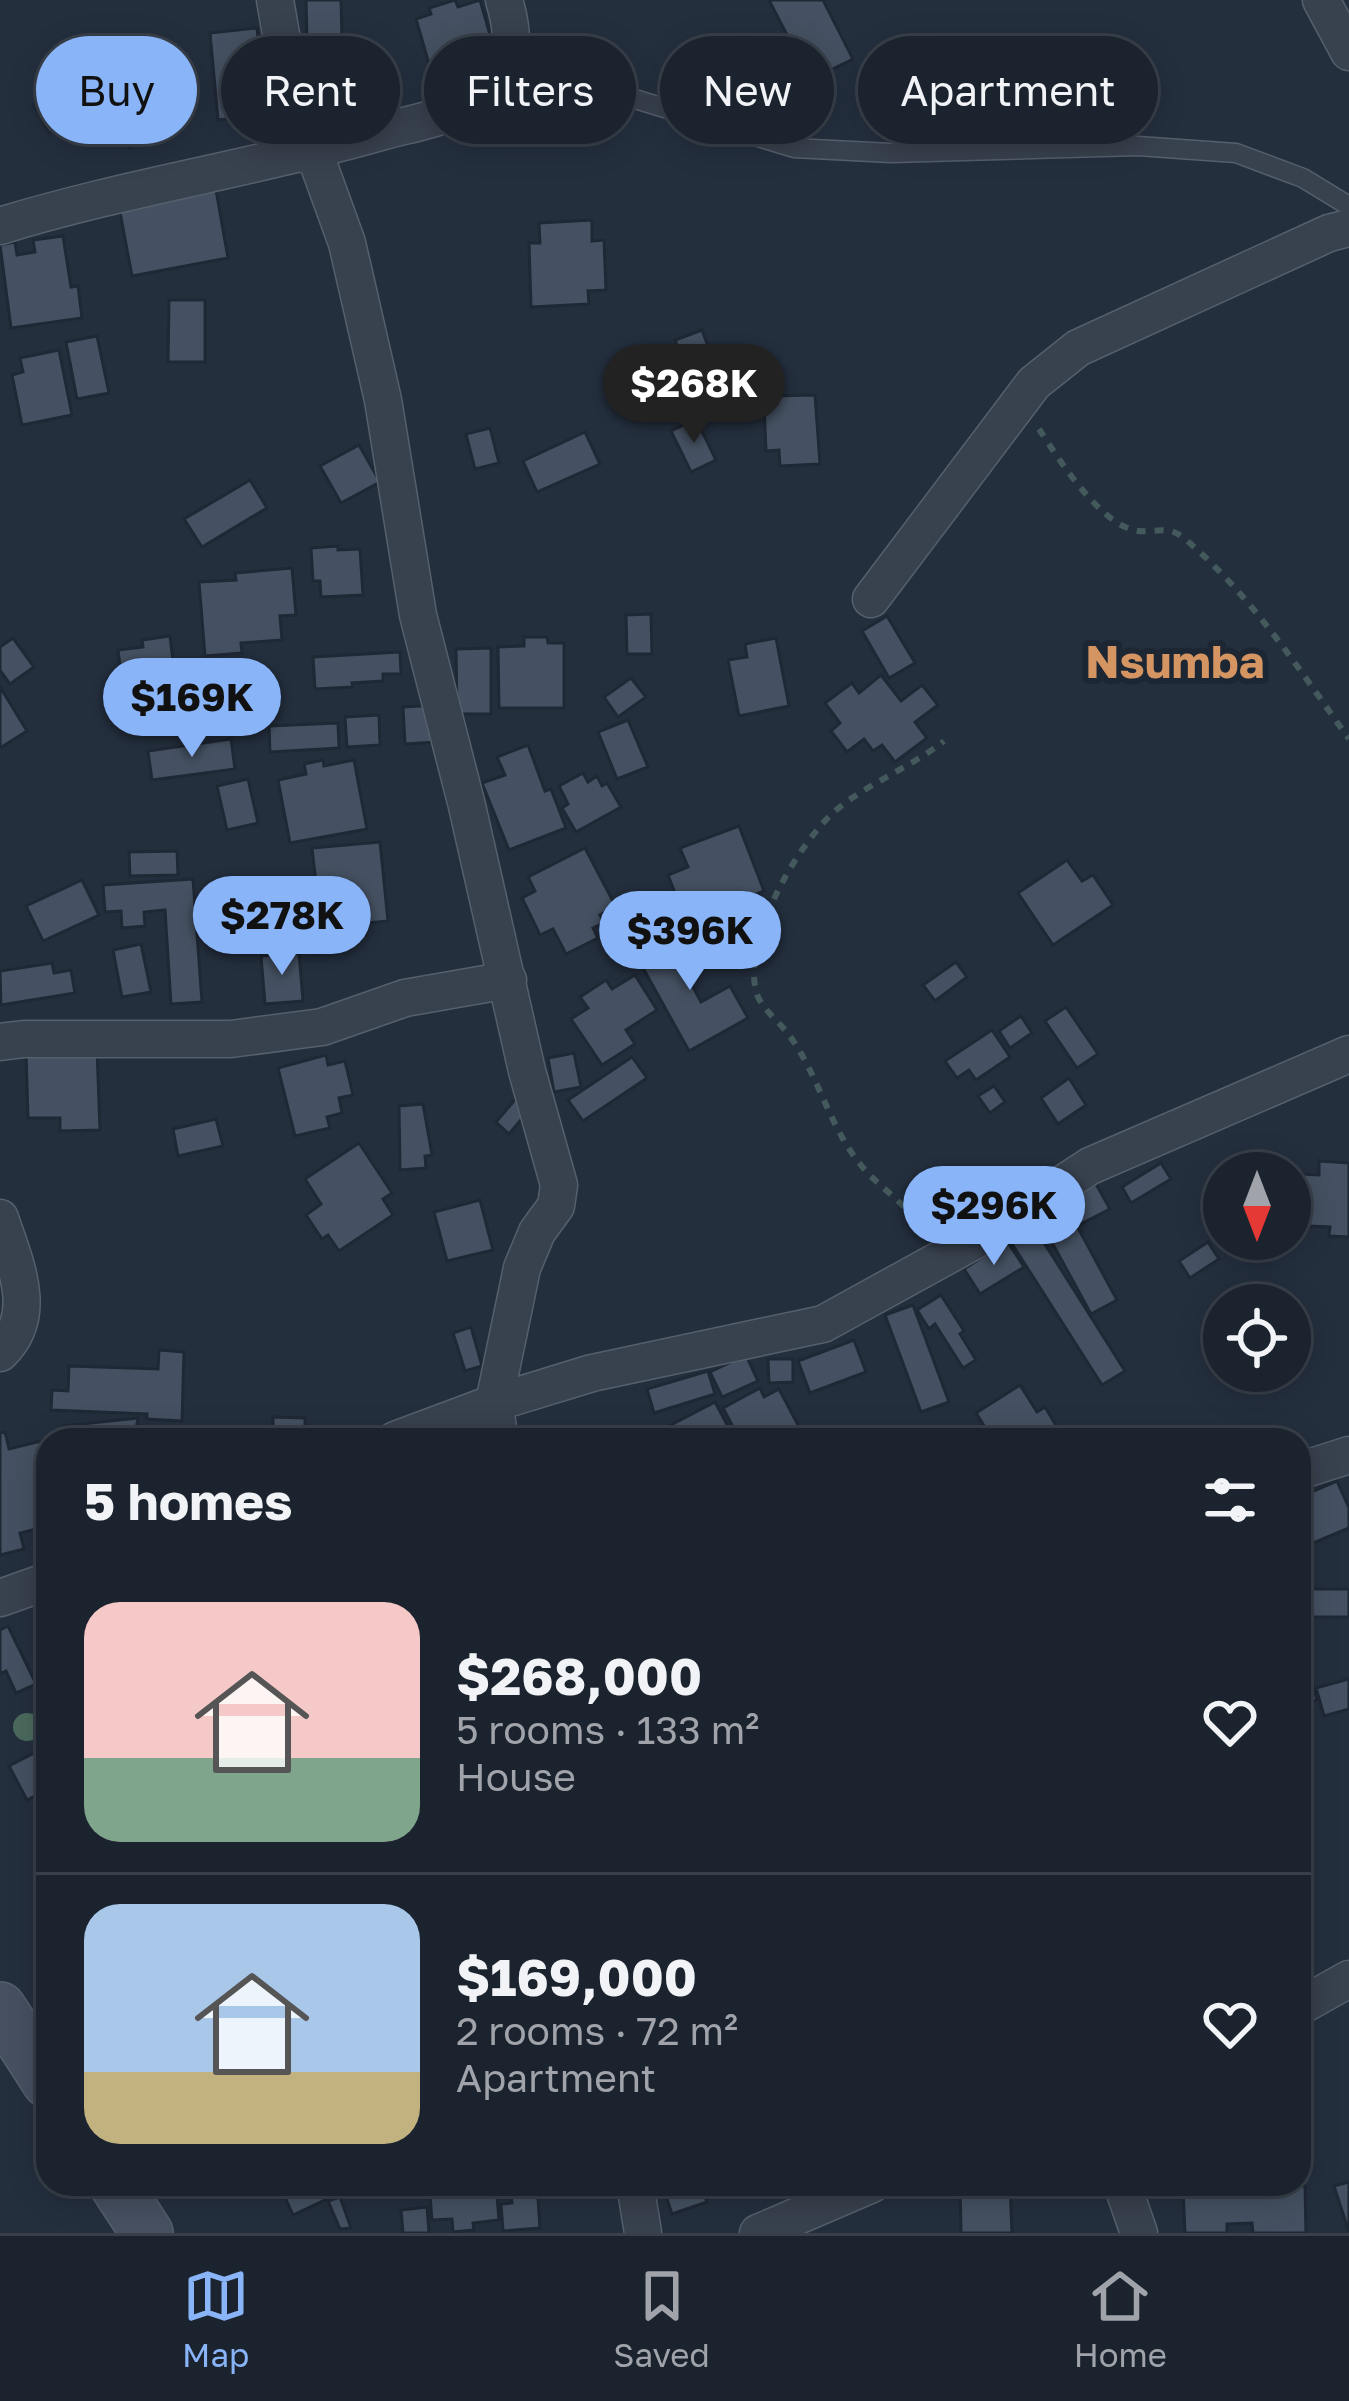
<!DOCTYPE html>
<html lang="en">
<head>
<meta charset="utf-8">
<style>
  :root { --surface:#1b232e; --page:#282f3a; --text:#f1f3f6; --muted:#a0a4aa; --line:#39404a; --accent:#8ab4f8 }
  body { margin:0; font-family:"Golos Text",sans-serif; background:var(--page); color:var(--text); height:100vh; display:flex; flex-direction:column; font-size:45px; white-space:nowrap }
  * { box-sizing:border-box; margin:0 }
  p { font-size:39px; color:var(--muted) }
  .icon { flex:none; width:66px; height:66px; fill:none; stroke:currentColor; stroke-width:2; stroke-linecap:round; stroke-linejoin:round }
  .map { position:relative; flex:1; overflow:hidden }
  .panel { position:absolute; left:36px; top:1428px; width:1275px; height:768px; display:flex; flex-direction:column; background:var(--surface); border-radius:36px; box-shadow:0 6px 30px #0003,0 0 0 3px var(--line) }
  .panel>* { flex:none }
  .banner { position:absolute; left:36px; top:36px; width:1278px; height:108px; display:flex; gap:24px }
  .needle { width:78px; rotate:180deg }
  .fabs { position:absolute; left:1203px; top:1152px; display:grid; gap:24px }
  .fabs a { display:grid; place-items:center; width:108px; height:108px; border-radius:50%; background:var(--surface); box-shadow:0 6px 30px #0003,0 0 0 3px var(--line); font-size:60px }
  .price { position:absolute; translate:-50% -102px; padding:0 27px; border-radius:42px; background:var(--accent); color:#111; font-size:39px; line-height:78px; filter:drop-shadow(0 3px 6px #0008) }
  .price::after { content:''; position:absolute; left:50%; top:72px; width:36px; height:27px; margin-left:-18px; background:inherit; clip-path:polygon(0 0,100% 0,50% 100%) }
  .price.active { background:#222; color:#fff }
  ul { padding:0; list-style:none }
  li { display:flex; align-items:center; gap:36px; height:300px; padding:0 48px }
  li+li { border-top:3px solid var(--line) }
  li span { display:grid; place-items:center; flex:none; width:336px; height:240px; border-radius:36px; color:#555 }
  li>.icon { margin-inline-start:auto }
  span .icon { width:144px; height:144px; fill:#fffc; stroke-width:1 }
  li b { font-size:51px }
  h2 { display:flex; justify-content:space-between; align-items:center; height:144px; padding:0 48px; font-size:51px }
  .chip { padding:0 42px; border-radius:54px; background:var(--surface); box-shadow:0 6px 30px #0003,0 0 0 3px var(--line); font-size:42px; line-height:108px }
  .chip.active { background:var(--accent); color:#111 }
  .tab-bar { display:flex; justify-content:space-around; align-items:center; height:168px; border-top:3px solid var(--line); background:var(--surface); font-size:33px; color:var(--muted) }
  .tab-bar a { display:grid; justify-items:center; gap:6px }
  .tab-bar .active { color:var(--accent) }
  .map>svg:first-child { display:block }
</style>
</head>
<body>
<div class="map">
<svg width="1349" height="2233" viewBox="0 0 1349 2233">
  <rect width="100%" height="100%" fill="#242f3e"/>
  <!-- building -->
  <g fill="#455162" stroke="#1f2835" stroke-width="3">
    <polygon points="306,0 341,0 343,78 308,79"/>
    <polygon points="455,0 458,7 480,0 495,52 431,71 416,19 431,14 429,8"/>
    <polygon points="769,0 823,0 853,59 810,80"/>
    <polygon points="257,28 266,115 218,120 210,33"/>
    <polygon points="153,48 187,101 161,118 166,126 130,148 97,95 119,81 113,73"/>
    <polygon points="68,85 84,114 49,133 33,105"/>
    <polygon points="216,190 228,258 132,276 119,207"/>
    <polygon points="592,220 592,241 604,240 606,290 588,291 589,304 531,307 529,243 540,243 539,223"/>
    <polygon points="63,236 71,287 78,286 82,318 11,328 0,245 15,242 17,255 35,252 33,240"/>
    <polygon points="169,300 205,300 205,362 168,362"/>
    <polygon points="702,330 724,390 734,387 741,406 704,419 675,340"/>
    <polygon points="97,336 109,393 77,399 66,342"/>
    <polygon points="59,350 72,415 22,425 12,375 23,372 20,358"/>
    <polygon points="815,395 820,464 780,466 779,450 766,451 764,405 770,405 769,396"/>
    <polygon points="696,419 716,460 691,472 671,431"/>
    <polygon points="490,428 499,463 475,469 466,434"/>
    <polygon points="585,432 600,464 537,492 523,461"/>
    <polygon points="359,445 380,482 341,503 320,466"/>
    <polygon points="250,480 267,508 202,547 184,519"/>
    <polygon points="338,546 338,550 360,549 363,595 321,597 320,581 313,581 311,548"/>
    <polygon points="292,568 296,615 280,616 282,640 241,643 242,653 205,656 199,582 236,580 235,573"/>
    <polygon points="651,614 652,654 627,654 626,615"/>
    <polygon points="887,616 915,663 889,678 862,631"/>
    <polygon points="170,636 178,701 125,707 118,650 143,647 142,640"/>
    <polygon points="524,637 547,637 548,643 564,643 564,708 499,708 498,647 524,646"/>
    <polygon points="13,638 34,667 10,684 0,670 0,647"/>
    <polygon points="776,638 789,706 739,716 728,660 747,657 745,644"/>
    <polygon points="491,648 491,714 457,714 456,649"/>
    <polygon points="400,652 401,674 383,674 383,681 352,683 353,687 315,689 313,657"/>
    <polygon points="881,675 901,701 922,685 938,705 915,722 927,738 895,762 882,745 873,751 864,739 847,752 831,731 840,723 825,703 852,683 859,693"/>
    <polygon points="631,678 646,697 618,717 604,697"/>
    <polygon points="0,687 27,731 0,748"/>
    <polygon points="435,705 437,742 405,744 403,707"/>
    <polygon points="379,715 380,745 347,747 345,717"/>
    <polygon points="628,720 648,767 617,779 598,732"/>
    <polygon points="338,723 339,748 270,752 269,726"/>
    <polygon points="231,739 235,769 152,780 148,751"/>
    <polygon points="528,745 545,791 551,789 566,828 509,850 482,783 505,775 497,757"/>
    <polygon points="323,760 324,766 354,760 367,829 290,843 278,780 306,774 304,764"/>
    <polygon points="583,773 588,782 597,776 602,786 607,783 621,807 576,832 562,808 568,804 559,786"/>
    <polygon points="248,779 258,823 227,830 217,786"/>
    <polygon points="739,826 764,891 732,904 727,893 715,897 723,916 689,929 668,875 688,867 680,848"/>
    <polygon points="380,842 388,921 356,924 357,934 330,937 327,910 319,910 312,848"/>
    <polygon points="585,848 616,907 600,915 604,923 593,928 598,938 566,954 553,929 540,935 522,898 535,891 528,877"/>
    <polygon points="177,851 178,875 130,876 129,852"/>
    <polygon points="1067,860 1082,881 1093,875 1113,905 1053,945 1018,893"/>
    <polygon points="193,879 202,1002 171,1004 165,910 144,912 145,926 122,928 121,911 105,912 103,885"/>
    <polygon points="82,880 99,915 43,941 26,906"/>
    <polygon points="689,931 707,963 686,974 701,1002 730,986 748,1018 689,1051 638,959"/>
    <polygon points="141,944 151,992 122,997 113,950"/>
    <polygon points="299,953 303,1001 265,1004 261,956"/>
    <polygon points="956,962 967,977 935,1001 923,985"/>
    <polygon points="52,963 54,973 71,970 75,993 1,1005 0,971"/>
    <polygon points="635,975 657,1010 626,1030 635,1044 602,1065 571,1019 588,1008 580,997 606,980 612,989"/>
    <polygon points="1066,1007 1098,1054 1077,1068 1045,1021"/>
    <polygon points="1021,1016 1032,1033 1010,1048 999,1031"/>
    <polygon points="992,1030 1010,1057 976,1080 969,1070 957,1078 945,1061"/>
    <polygon points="97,1049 100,1130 60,1131 60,1118 28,1118 26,1051"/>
    <polygon points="574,1053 581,1087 554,1092 548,1058"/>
    <polygon points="326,1055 328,1065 345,1061 353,1095 339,1098 342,1113 327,1117 330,1128 295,1136 278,1068"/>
    <polygon points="632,1057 647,1078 583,1121 568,1100"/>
    <polygon points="1069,1078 1086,1105 1058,1124 1041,1098"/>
    <polygon points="994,1086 1005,1102 990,1113 978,1096"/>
    <polygon points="518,1096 531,1108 509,1134 496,1122"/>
    <polygon points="423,1104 432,1155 425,1156 426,1168 400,1170 399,1106"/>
    <polygon points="216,1119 223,1146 178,1156 173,1129"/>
    <polygon points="359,1143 392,1193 383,1199 393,1215 339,1251 328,1235 322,1239 306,1215 321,1204 305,1179"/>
    <polygon points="1319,1161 1349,1163 1349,1237 1329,1236 1330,1227 1308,1226 1309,1213 1303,1212 1303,1195 1298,1194 1299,1174 1319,1175"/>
    <polygon points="1161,1163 1171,1179 1131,1203 1122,1187"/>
    <polygon points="1096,1184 1110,1209 1077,1226 1117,1300 1091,1314 1037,1215"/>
    <polygon points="480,1200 493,1250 447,1261 434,1212"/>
    <polygon points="1031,1222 1125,1371 1102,1385 1007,1236"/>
    <polygon points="1007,1241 1024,1267 980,1294 964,1269"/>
    <polygon points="1208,1242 1219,1259 1190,1278 1179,1261"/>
    <polygon points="941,1295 964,1331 960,1334 976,1360 963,1368 935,1324 929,1329 917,1310"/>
    <polygon points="913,1305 949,1402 921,1412 885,1315"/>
    <polygon points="471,1327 482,1366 465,1371 453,1333"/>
    <polygon points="854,1340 866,1372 810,1393 798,1361"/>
    <polygon points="159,1350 184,1352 182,1421 147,1419 147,1414 51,1410 52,1390 68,1391 69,1366 158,1369"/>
    <polygon points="746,1355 758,1381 722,1397 710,1372"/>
    <polygon points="768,1359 793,1359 793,1382 769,1383"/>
    <polygon points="708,1371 715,1394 654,1413 647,1389"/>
    <polygon points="1020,1385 1037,1412 1045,1407 1065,1440 993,1440 976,1413"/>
    <polygon points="760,1388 764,1397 779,1389 806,1440 740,1440 723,1408"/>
    <polygon points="715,1402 731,1432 716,1440 710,1434 706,1435 708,1440 642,1440"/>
    <polygon points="273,1417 305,1418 305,1437 273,1437"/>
    <polygon points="138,1418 136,1430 152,1428 155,1440 48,1440 48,1526 20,1533 24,1549 0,1555 0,1433 5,1432 9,1449 66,1435 63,1426"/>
    <polygon points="1337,1481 1349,1508 1349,1528 1299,1549 1299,1497"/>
    <rect x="1299" y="1589" width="50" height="28"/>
    <polygon points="8,1626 36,1684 16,1693 6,1671 0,1674 0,1630"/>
    <polygon points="1299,1634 1317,1700 1299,1705"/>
    <polygon points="1349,1679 1349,1709 1324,1716 1316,1688"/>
    <polygon points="38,1751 48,1771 48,1789 27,1800 9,1766"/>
    <polygon points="1349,2182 1349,2232 1334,2186"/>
    <polygon points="279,2184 322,2184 329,2198 293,2215"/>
    <polygon points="429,2184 496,2184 499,2220 473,2223 474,2230 453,2232 452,2219 432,2220"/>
    <polygon points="510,2184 537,2184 540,2228 503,2231 501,2204 512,2203"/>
    <polygon points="662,2184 701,2184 707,2202 672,2214"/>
    <polygon points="960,2184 1010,2184 1012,2233 961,2233"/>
    <polygon points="1305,2186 1306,2233 1253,2233 1252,2223 1227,2224 1227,2233 1185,2233 1183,2190"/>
    <polygon points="340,2197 351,2228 340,2229 328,2201"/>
    <polygon points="427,2207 429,2233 403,2233 401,2210"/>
  </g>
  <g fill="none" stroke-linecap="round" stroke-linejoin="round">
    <defs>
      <polyline id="service" points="494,86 622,95 794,148 891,153 1138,146 1236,153 1303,178 1349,206"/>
      <g id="minor">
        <polyline points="275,0 302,154"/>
        <polyline points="1321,0 1349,52"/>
        <polyline points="314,152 347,243 383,400 418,615 467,806 527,1071 559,1185 556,1206 537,1232 522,1268 494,1403 500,1440"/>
        <path d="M0,226C126,187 257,168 384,131C421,121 466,115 493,86C517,62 513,29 504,0"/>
        <polyline points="871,599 1034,383 1078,348 1329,233 1349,228"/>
        <polyline points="0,1042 24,1039 231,1039 322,1027 405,998 508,980"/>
        <path d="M0,1218C15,1264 40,1315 0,1353"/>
        <polyline points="395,1440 494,1403 592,1373 823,1324 983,1236 1090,1166 1349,1054"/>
        <polyline points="1299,1471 1349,1455"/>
        <polyline points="0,1598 48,1581"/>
        <polyline points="1299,2007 1349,1979"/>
        <polyline points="635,2184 643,2233"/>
        <polyline points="1122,2184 1139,2233"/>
        <polyline points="758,2233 872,2184"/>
      </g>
      <g id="secondary">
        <polyline points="0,2008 48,2082"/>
        <polyline points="115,2184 147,2233"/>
      </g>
    </defs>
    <!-- service casing -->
    <use href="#service" stroke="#565f6c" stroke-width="21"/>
    <!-- minor casing -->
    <use href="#minor" stroke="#565f6c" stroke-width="39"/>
    <!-- secondary casing -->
    <use href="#secondary" stroke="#565f6c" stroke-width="54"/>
    <!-- path -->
    <g stroke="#44595c" stroke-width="6" stroke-dasharray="9 9" stroke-linecap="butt">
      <path d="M1039,429C1058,458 1097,520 1133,530C1152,535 1167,523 1185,539C1251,595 1299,669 1349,739"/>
      <path d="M934,1221L920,1222L913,1216C896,1197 875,1183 860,1164C829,1126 818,1074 789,1035C779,1021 760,1008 756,991C743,938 797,845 835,811C868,783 910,768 944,741"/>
    </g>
    <!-- service -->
    <use href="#service" stroke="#38414e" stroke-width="18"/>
    <!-- minor -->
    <use href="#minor" stroke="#38414e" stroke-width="36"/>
    <!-- secondary -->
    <use href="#secondary" stroke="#465061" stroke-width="51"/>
  </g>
  <!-- trees -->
  <circle fill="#4b6a5d" cx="27" cy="1727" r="14"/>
  <g text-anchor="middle" stroke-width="12" stroke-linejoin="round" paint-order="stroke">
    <!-- quarter labels -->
    <g font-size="45" font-weight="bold" fill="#d59563" stroke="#1d2633">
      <text x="1175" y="678">Nsumba</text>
    </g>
  </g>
</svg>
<div class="fabs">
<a><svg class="needle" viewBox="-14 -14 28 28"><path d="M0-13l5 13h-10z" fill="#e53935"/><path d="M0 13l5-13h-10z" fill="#a0a4aa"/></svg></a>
<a><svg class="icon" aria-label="locate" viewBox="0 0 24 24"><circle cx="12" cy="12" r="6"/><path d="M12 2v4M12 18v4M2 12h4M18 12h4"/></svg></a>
</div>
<b class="price active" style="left:694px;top:446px">$268K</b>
<b class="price" style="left:192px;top:760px">$169K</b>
<b class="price" style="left:282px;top:978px">$278K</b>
<b class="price" style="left:690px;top:993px">$396K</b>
<b class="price" style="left:994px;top:1268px">$296K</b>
<div class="banner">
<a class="chip active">Buy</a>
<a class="chip">Rent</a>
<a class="chip">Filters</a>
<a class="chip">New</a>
<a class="chip">Apartment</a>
</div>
<section class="panel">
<h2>5 homes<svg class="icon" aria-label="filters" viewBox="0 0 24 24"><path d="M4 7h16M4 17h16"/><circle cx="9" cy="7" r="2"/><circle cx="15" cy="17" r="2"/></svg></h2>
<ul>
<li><span style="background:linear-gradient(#f6c9c9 65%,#7fa58c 0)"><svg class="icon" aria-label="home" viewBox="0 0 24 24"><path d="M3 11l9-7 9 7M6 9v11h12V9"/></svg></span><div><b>$268,000</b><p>5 rooms · 133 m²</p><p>House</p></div><svg class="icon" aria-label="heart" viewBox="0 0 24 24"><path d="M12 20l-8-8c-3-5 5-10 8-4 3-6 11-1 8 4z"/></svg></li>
<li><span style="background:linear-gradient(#a9c7e8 70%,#c2b280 0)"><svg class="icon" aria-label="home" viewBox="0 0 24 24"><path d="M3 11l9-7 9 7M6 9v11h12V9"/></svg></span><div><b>$169,000</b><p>2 rooms · 72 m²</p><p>Apartment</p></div><svg class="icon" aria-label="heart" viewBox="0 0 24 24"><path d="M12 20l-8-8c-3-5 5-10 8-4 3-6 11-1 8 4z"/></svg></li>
</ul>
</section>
</div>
<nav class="tab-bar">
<a class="active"><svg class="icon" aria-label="map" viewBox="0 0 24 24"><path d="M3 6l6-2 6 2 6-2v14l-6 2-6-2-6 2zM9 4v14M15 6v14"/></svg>Map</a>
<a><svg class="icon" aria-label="saved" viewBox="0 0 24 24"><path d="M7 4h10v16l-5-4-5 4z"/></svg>Saved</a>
<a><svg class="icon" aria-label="home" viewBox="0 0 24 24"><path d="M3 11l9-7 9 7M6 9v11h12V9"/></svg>Home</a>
</nav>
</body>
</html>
